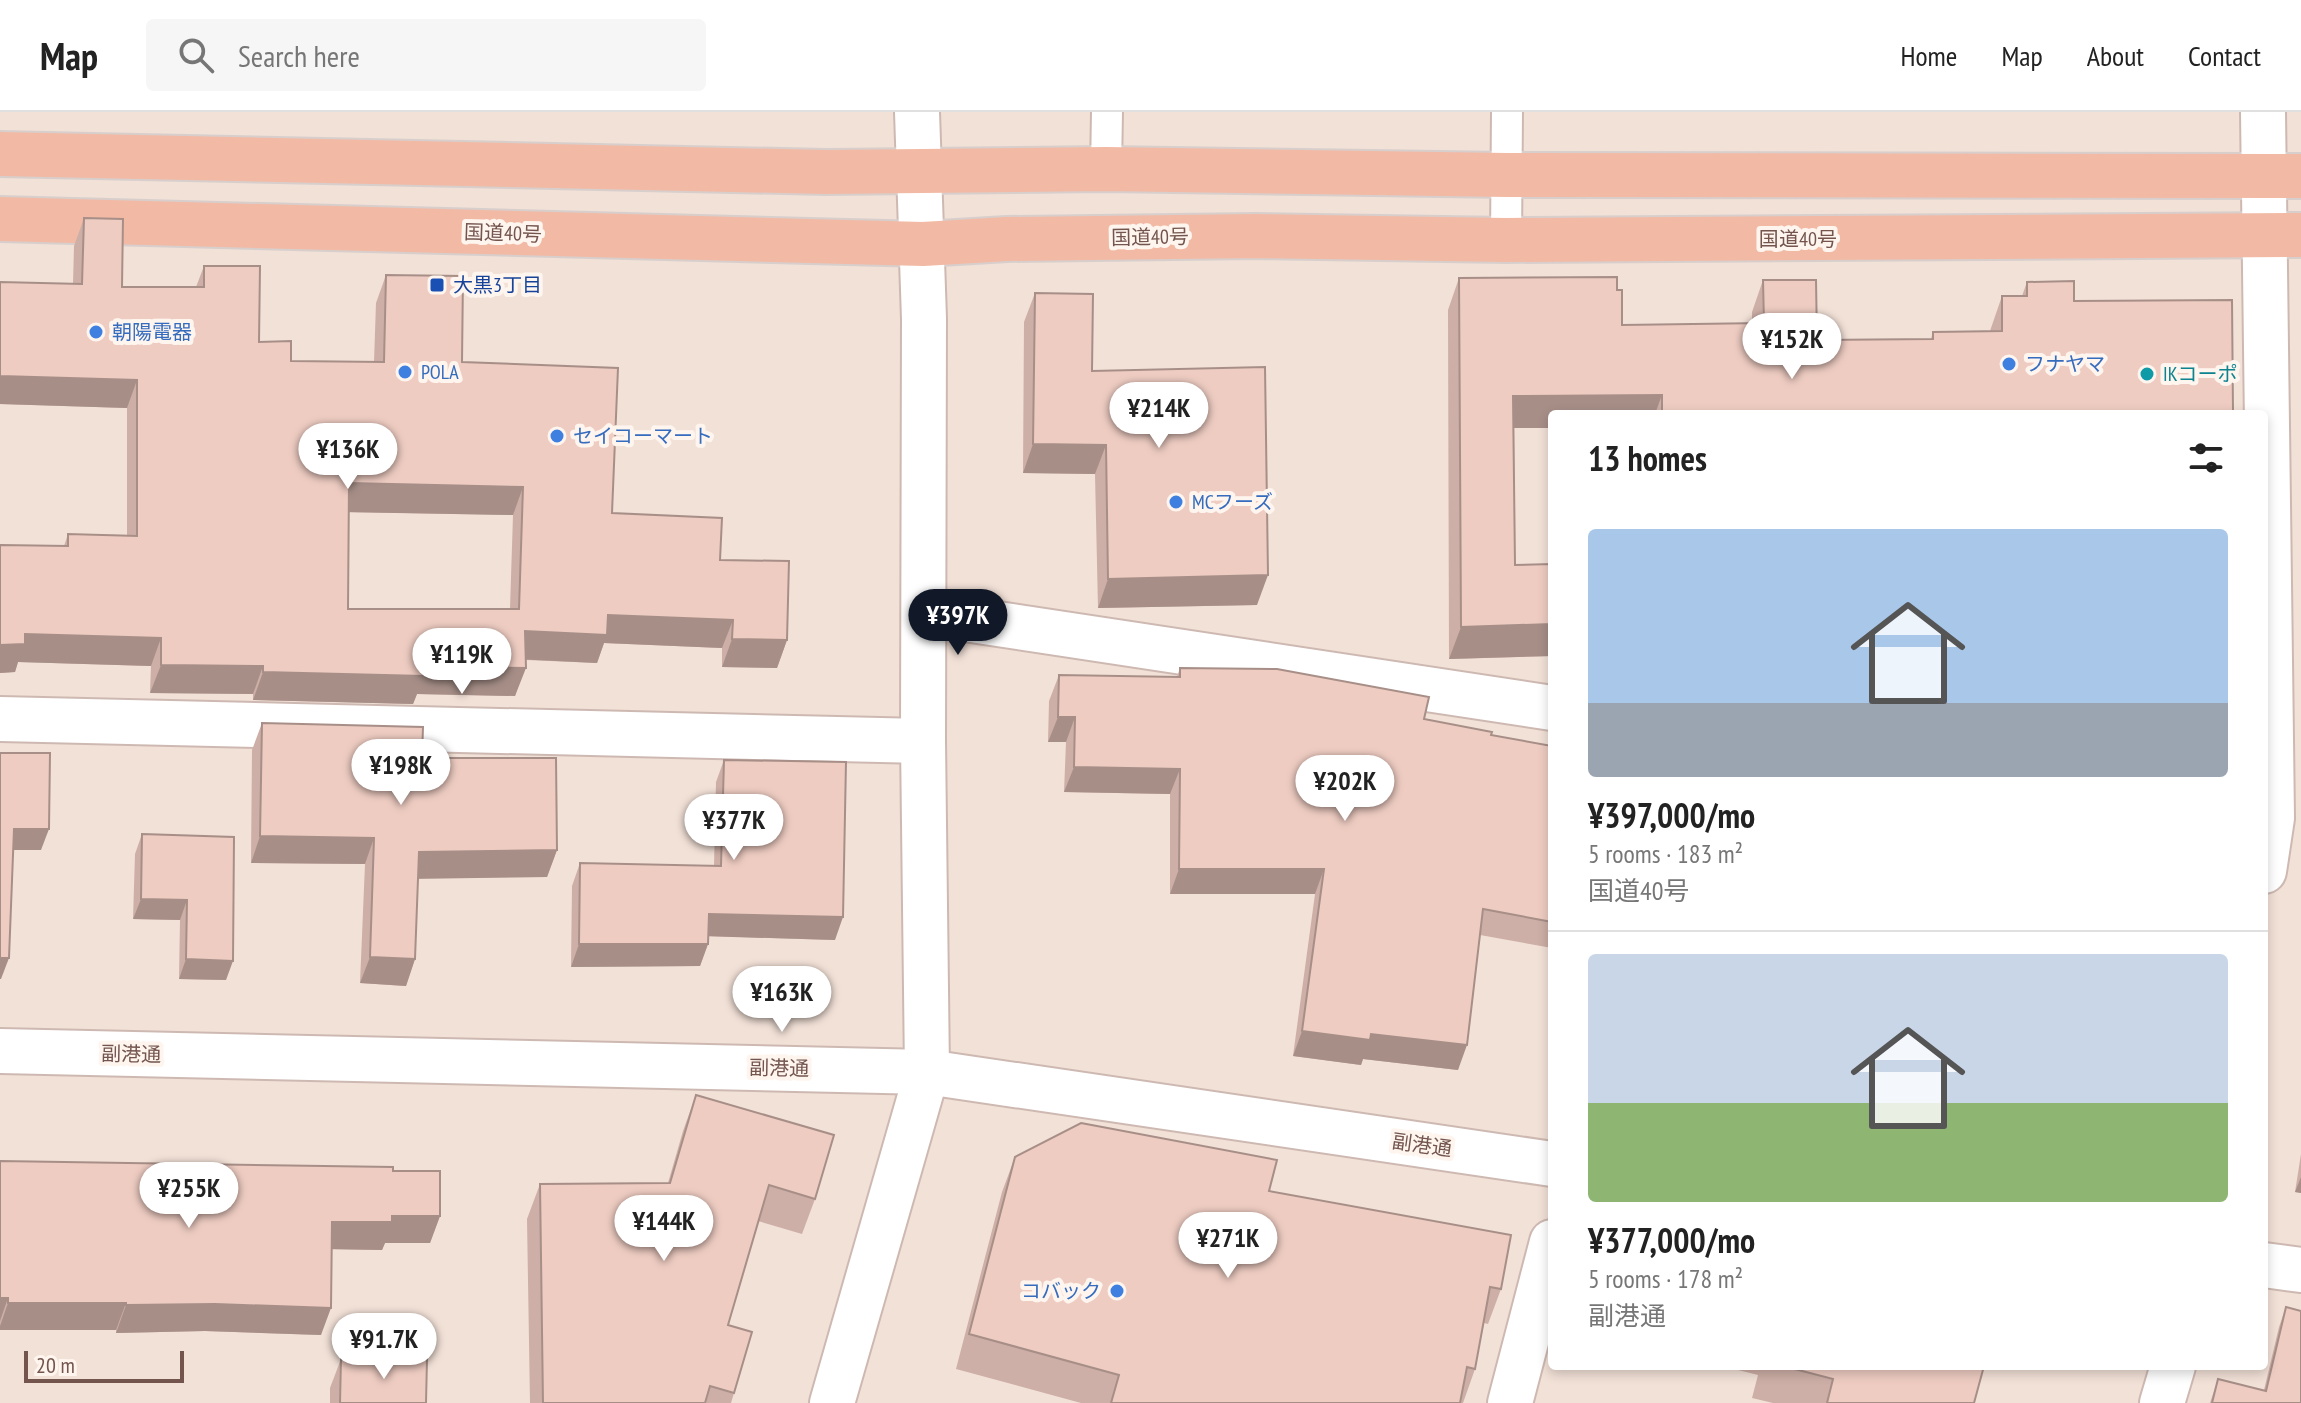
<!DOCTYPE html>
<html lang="en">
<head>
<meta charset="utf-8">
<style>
  :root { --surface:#fff; --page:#f6f6f6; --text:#222; --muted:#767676; --line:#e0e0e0; --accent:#111827 }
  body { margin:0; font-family:"PT Sans Narrow","Noto Sans JP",sans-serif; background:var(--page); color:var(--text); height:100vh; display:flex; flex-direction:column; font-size:30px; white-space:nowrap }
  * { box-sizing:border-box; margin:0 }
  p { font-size:26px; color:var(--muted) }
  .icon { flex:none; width:44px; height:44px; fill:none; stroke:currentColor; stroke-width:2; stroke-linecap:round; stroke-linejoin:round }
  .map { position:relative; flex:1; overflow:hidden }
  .details { position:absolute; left:1548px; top:298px; width:720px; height:960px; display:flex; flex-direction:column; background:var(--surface); border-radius:8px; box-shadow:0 4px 12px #0003 }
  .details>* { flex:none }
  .scale { position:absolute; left:24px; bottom:20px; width:160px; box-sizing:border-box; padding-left:8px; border:4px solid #73554e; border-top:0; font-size:22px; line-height:28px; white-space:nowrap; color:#73554e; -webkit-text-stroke:6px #fef5ef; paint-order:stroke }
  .price { position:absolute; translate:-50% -68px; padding:0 18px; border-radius:28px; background:#fff; color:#222; font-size:26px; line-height:52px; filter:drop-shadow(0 2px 4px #0008) }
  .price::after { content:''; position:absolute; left:50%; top:48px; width:24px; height:18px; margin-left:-12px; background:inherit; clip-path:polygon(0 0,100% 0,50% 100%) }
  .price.active { background:var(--accent); color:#fff }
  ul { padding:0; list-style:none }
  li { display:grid; align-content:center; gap:16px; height:424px; padding:0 40px }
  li+li { border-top:2px solid var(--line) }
  li span { display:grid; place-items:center; height:248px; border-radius:8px; color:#555 }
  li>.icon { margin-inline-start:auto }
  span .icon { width:144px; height:144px; fill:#fffc; stroke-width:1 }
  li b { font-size:34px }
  h2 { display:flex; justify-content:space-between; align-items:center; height:96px; padding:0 40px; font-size:34px }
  header { display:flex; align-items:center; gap:48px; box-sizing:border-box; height:112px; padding:0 40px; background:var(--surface); border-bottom:2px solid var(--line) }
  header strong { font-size:38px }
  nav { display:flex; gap:44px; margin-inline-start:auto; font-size:28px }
  .search { width:560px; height:72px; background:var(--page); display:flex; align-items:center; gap:20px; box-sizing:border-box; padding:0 28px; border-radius:8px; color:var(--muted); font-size:30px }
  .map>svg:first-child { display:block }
</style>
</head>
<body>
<header>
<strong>Map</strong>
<div class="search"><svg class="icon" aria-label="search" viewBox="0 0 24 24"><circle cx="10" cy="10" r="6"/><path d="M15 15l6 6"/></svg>Search here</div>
<nav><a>Home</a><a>Map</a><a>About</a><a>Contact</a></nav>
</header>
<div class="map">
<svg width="2301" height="1291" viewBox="0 0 2301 1291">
  <rect width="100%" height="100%" fill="#fbf0e8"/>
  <!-- residential -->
  <path fill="#f2e1d7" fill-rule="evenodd" d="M0,0H2301V1291H0ZM1552,302H2264V1254H1552Z"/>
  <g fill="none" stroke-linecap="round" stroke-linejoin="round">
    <defs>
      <g id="service">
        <polyline points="1106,57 1107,0"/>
        <polyline points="1506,128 1507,0"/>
      </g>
      <g id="minor">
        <polyline points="2263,0 2272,706 2264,759"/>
        <polyline points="925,501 1552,596"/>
        <polyline points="0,607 923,629"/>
        <polyline points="1510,1291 1552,1130"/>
        <polyline points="2162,1291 2173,1254"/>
      </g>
      <g id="tertiary">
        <polyline points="0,939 927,960 1552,1052"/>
        <polyline points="2264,1153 2301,1158"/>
        <polyline points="832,1291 927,960 923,629 924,207 917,0"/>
      </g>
      <g id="trunk">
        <polyline points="0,42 826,60 1106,57 1507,63 2301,64"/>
        <polyline points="0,107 923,132 1007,127 1255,124 1506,128 2301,123"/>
      </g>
    </defs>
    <!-- service casing -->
    <use href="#service" stroke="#ceb9b2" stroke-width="34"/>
    <!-- minor casing -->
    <use href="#minor" stroke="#ceb9b2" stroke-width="48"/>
    <!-- tertiary casing -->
    <use href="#tertiary" stroke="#ceb9b2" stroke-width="48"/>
    <!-- trunk casing -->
    <use href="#trunk" stroke="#d8cfcd" stroke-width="48"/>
    <!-- service -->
    <use href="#service" stroke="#fff" stroke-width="30"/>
    <!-- minor -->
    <use href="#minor" stroke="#fff" stroke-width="44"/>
    <!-- tertiary -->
    <use href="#tertiary" stroke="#fff" stroke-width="44"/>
    <!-- trunk -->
    <use href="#trunk" stroke="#f2baa5" stroke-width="44"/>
  </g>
  <!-- wall -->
  <g fill="#cdafa7" fill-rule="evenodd">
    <path d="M84,106L122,175H196L204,154L259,230L291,249L374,250L376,191L386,163L462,250L612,401L720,448L787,528L777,556L722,555V536L604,531L597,551L526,548L515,584L417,582L413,592L253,588V582L150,581L151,554L18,550L15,560L0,561V433L64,434L68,422L127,423V296L0,292V170L73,172L74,134ZM349,400L513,403L510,497H348Z"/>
    <polygon points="1459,166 1617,178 1622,213 1752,211 1752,200 1763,168 1817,228 1931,227 1933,220 1990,219 2002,184 2022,184 2027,170 2074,189 2233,299 2232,302 1552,302 1552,316 1514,316 1515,453 1552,452 1552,544 1449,547 1448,198"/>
    <polygon points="1035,181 1092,259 1257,493 1098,496 1095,362 1023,361 1024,210"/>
    <polygon points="1180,556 1424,607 1491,623 1552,634 1552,836 1480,823 1458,958 1363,947 1361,953 1293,944 1315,782 1170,782 1170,682 1064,680 1066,630 1048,630 1049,589 1059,563 1177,565"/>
    <polygon points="262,611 557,738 547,765 418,766 415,847 406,874 360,871 365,752 251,751 252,638"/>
    <polygon points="724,648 835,828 709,824 708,832 700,854 571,855 572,774 580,751 714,754 716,670"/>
    <polygon points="142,722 234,725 226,868 179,867 180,808 133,807 135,742"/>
    <polygon points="696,983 815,1087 802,1122 758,1109 728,1213 734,1281 731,1291 530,1291 527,1107 540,1072 668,1071 683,1019"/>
    <polygon points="2301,1042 2301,1081 2295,1080"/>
    <polygon points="1015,1045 1269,1079 1501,1177 1488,1212 1484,1211 1475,1257 1463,1291 1081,1291 956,1257 1002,1080"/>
    <polygon points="0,1049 393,1059 440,1104 430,1131 385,1131 382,1138 332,1137 321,1223 205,1219 116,1221 116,1218 0,1218"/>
    <polygon points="2286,1195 2301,1291 2210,1291 2218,1267 2264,1278 2279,1215"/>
    <polygon points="341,1247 426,1291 330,1291 330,1276"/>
    <polygon points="1722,1254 1984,1254 1974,1291 1773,1291 1752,1286 1758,1263"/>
  </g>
  <!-- shaded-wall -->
  <g fill="#a78f88">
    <polygon points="0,264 137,268 127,296 0,292"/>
    <polygon points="1662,283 1655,302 1552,302 1552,316 1502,316 1513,284"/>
    <polygon points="2233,299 2232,302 2075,302 2075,301"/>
    <polygon points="1033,332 1106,333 1095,362 1023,361"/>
    <polygon points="349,371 523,375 513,403 339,400"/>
    <polygon points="1268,463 1257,493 1098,496 1108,467"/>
    <polygon points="608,503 733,508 722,536 604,531 597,551 515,547 525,519"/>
    <polygon points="1552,512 1552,544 1449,547 1461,515"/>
    <polygon points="25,522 161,526 151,554 18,550 15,560 0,561 0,533"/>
    <polygon points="732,527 787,528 777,556 722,555"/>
    <polygon points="161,553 263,554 253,582 150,581"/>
    <polygon points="424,554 526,556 515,584 417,582 413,592 253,588 263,560"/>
    <polygon points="1058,605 1075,605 1066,630 1048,630"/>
    <polygon points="1074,655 1180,657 1170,682 1064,680"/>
    <polygon points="14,717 49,717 41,738 6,738"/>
    <polygon points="260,724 374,726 365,752 251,751"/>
    <polygon points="557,738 547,765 410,767 419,740"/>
    <polygon points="1179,757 1324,757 1315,782 1170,782"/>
    <polygon points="141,787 187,788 180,808 133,807"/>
    <polygon points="709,802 843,805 835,828 701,824"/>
    <polygon points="579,832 708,832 700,854 571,855"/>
    <polygon points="370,845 415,847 406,874 360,871"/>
    <polygon points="0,846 9,846 1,867 0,867"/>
    <polygon points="186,847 233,849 226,868 179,867"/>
    <polygon points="1302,919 1371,922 1467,933 1458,958 1363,947 1361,953 1293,944"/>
    <polygon points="2301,1065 2301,1081 2295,1080"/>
    <polygon points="392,1104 440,1104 430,1131 385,1131 382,1138 322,1137 332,1110"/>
    <polygon points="0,1186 8,1186 0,1209"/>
    <polygon points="8,1191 126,1191 116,1218 0,1218 0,1214"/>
    <polygon points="215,1192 331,1196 321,1223 205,1219 116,1221 126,1193"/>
  </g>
  <!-- building -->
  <g fill="#eeccc2" stroke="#a78f88" stroke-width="2" fill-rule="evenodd">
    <path d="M84,106L123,107L122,175H204V154H260L259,230L291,229V249L384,250L386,163L463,164L462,250L618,256L612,401L722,406L720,448L789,449L787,528L732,527L733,508L608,503L607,523L525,519L526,556L424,554V564L263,560V554L161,553V526L25,522V532L0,533V433L68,434V422L137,424V268L0,264V170L82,172ZM349,371L523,375L519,497H348Z"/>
    <polygon points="1617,165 1617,178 1622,178 1622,213 1764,211 1763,168 1816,168 1817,228 1933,227 1933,220 2002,219 2002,184 2027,184 2027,170 2074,169 2074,189 2232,188 2233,299 2075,301 2075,302 1662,302 1662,283 1513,284 1515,453 1552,452 1552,512 1461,515 1459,166"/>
    <polygon points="1035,181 1093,182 1092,259 1265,255 1268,463 1108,467 1106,333 1033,332"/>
    <polygon points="1180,556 1277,557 1429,585 1424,607 1492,620 1491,623 1552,634 1552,810 1483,797 1467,933 1371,922 1370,928 1302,919 1324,757 1179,757 1180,657 1074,655 1075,605 1058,605 1059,563 1180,565"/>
    <polygon points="262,611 423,615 422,646 556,646 557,738 419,740 415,847 370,845 374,726 260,724"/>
    <polygon points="0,641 50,641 49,717 14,717 9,846 0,846"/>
    <polygon points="724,648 846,650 843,805 709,802 708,832 579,832 580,751 721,754"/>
    <polygon points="142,722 234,725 233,849 186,847 187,788 141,787"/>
    <polygon points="696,983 834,1023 815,1087 769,1073 728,1213 752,1220 734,1281 710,1274 705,1291 543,1291 540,1072 670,1071"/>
    <polygon points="1081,1011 1277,1048 1269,1079 1511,1123 1501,1177 1490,1175 1475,1257 1467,1255 1460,1291 1111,1291 1119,1263 969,1222 1015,1045"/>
    <polygon points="0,1049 393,1055 393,1059 440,1059 440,1104 392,1104 392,1110 332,1110 331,1196 215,1192 126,1193 126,1191 8,1191 8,1186 0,1186"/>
    <polygon points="2286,1195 2301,1199 2301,1291 2212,1291 2218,1267 2266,1279"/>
    <polygon points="341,1247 427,1247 426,1291 340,1291"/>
    <polygon points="1783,1254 1984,1254 1974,1291 1827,1291 1833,1267"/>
  </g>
  <!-- markers -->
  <rect fill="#1a4fb4" stroke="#fef5ef" stroke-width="3" x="429" y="165" width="16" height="16" rx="4"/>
  <g fill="#3f7fe0" stroke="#fef5ef" stroke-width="3">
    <circle cx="96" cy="220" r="8"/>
    <circle cx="2009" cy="252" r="8"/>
    <circle cx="405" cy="260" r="8"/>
    <circle cx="557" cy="324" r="8"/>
    <circle cx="1176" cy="390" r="8"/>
    <circle cx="1117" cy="1179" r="8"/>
  </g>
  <circle fill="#0f9aa8" stroke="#fef5ef" stroke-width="3" cx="2147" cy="262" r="8"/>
  <g text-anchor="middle" stroke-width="8" stroke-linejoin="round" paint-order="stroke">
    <!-- street labels -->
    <g font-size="20" fill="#73554e" stroke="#fef5ef">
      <text transform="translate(503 121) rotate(2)" y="7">国道40号</text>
      <text transform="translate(1150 125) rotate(-1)" y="7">国道40号</text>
      <text x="1798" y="134">国道40号</text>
      <text transform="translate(131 942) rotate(1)" y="7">副港通</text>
      <text transform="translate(779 956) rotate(1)" y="7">副港通</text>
      <text transform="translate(1422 1033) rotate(8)" y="7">副港通</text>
    </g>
    <!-- transit labels -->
    <g font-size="20" fill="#164399" stroke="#fef5ef" text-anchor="start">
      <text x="453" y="180">大黒3丁目</text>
    </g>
    <!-- shop labels -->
    <g font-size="20" fill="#366cbe" stroke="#fef5ef" text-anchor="start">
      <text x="112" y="227">朝陽電器</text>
      <text x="2025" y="259">フナヤマ</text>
      <text x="421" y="267">POLA</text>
      <text x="573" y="331">セイコーマート</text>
      <text x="1192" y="397">MCフーズ</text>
      <text x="1101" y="1186" text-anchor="end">コバック</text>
    </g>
    <!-- culture labels -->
    <g font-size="20" fill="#0d838f" stroke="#fef5ef" text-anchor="start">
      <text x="2163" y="269">IKコーポ</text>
    </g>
  </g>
</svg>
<div class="scale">20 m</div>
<b class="price" style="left:1792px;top:269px">¥152K</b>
<b class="price" style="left:1159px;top:338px">¥214K</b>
<b class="price" style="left:348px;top:379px">¥136K</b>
<b class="price active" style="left:958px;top:545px">¥397K</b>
<b class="price" style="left:462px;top:584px">¥119K</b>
<b class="price" style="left:401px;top:695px">¥198K</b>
<b class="price" style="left:1345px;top:711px">¥202K</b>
<b class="price" style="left:734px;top:750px">¥377K</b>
<b class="price" style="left:782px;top:922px">¥163K</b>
<b class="price" style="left:189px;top:1118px">¥255K</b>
<b class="price" style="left:664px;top:1151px">¥144K</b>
<b class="price" style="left:1228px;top:1168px">¥271K</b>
<b class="price" style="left:384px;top:1269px">¥91.7K</b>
<section class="details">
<h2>13 homes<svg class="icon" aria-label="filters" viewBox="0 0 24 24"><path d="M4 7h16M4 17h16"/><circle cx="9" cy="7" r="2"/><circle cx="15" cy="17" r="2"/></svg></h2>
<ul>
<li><span style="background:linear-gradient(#a9c7e8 70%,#9aa5b1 0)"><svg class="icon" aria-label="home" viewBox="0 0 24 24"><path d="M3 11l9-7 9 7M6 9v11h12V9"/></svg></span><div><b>¥397,000/mo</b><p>5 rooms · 183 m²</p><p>国道40号</p></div></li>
<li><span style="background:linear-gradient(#c9d6e8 60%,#8fb573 0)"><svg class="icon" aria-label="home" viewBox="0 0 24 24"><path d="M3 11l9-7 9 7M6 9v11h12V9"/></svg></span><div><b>¥377,000/mo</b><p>5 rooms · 178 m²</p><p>副港通</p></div></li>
</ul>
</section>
</div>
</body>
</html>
